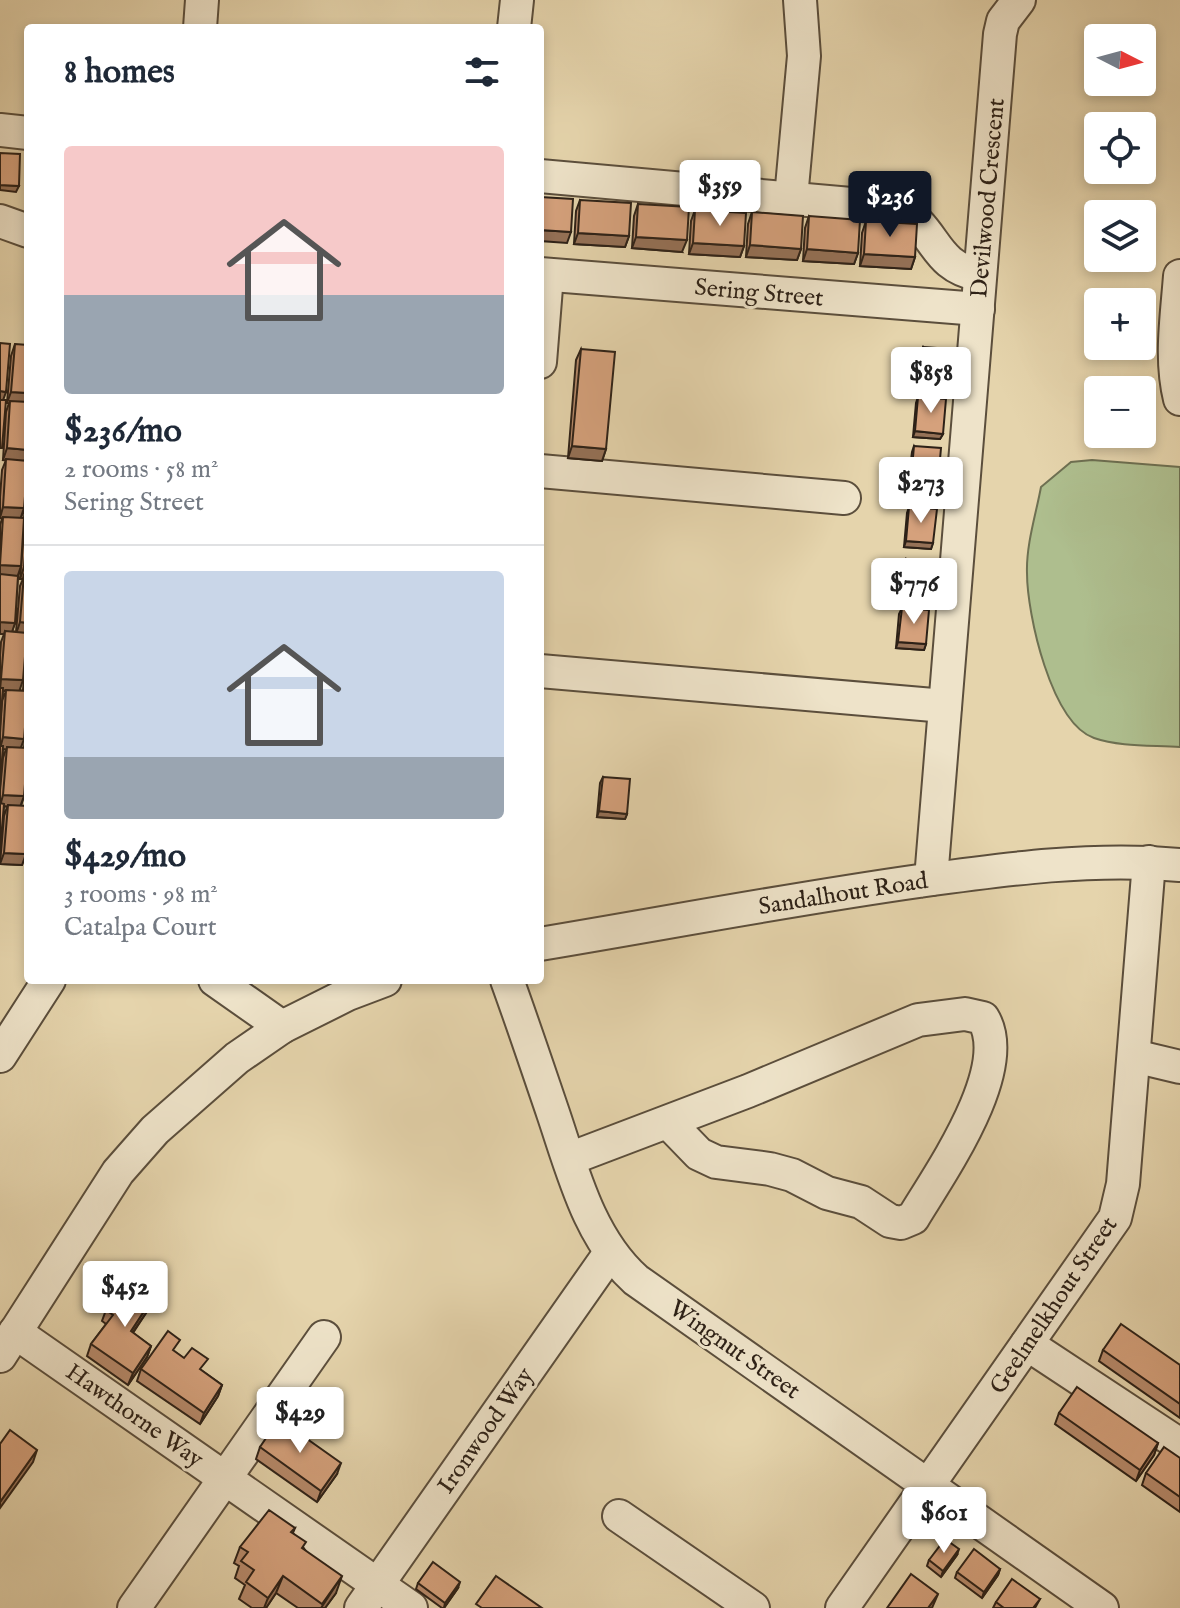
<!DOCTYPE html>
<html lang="en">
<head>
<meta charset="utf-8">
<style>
  :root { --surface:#fff; --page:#f2f2f3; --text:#1f2937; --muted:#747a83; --line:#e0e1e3; --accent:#111827 }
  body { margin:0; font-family:"IM FELL English",serif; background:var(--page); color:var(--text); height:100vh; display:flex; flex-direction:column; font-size:30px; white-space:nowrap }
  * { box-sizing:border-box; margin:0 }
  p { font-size:26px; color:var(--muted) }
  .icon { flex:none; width:44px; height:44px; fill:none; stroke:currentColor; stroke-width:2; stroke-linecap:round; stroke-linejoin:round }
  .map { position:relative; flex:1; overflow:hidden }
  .drawer { position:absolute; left:24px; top:24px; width:520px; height:960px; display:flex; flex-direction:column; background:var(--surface); border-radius:8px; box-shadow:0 4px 12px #0003 }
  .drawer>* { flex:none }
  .needle { width:52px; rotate:96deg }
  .buttons { position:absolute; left:1084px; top:24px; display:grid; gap:16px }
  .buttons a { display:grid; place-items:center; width:72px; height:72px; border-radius:8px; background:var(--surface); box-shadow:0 4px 12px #0003; font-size:40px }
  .price { position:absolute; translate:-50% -68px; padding:0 18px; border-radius:8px; background:#fff; color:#222; font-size:26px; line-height:52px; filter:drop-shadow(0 2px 4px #0008) }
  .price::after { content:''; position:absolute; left:50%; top:48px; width:24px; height:18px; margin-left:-12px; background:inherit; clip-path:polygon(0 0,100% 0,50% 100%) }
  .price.active { background:var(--accent); color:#fff }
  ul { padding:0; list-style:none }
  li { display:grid; align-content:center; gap:16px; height:424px; padding:0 40px }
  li+li { border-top:2px solid var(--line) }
  li span { display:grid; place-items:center; height:248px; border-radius:8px; color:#555 }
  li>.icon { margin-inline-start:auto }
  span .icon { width:144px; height:144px; fill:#fffc; stroke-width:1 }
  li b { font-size:34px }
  h2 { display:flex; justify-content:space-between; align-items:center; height:96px; padding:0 40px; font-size:34px }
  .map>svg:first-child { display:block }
</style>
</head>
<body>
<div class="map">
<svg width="1180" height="1608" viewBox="0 0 1180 1608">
  <rect width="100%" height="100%" fill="#e5d4ac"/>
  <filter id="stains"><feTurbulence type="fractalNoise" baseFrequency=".0025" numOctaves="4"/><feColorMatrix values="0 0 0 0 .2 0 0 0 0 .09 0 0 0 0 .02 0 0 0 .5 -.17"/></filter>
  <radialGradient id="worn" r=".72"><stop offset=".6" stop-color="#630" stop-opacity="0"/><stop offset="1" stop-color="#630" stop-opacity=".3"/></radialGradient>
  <!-- green -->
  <path fill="#aebe8e" stroke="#6e7052" stroke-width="2" d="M1092,460L1180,467V747C1153,745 1120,747 1094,738C1051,723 1027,614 1027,573C1026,545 1036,514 1041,487L1071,462Z"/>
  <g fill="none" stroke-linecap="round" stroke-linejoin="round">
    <defs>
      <g id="minor">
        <polyline points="200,28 202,0"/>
        <polyline points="514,28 517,0"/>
        <polyline points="0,130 28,133"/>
        <path d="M540,176L896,208C938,227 930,266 980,275"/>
        <polyline points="791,198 804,56 800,0"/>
        <polyline points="0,221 28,231"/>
        <polyline points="540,274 978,309"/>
        <path d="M1180,276C1177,316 1170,359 1180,399"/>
        <polyline points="540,362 547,275"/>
        <polyline points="540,471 844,498"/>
        <polyline points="540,671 945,706"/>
        <polyline points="931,879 1000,34 1003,21 1019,0"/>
        <path d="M540,944C666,923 792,899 919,881C1006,869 1092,857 1180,865"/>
        <polyline points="215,980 282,1027"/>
        <path d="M507,980C523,1024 538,1069 553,1113C573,1172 589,1238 636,1280L1102,1608"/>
        <polyline points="0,1056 49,980"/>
        <polyline points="1134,1056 1180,1067"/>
        <path d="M569,1159L748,1091L918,1020L965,1014L983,1018C1014,1069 940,1173 913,1218L901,1223L890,1221L861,1202L827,1193L792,1175L770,1169L716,1162L699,1154L668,1122"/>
        <polyline points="15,1332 411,1608"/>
        <polyline points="1027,1344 1180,1445"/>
        <polyline points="0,1356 118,1172 155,1130 237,1058 282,1027 348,994 385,980"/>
        <polyline points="619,1516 753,1608"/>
        <polyline points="134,1608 324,1337"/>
        <polyline points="361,1608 610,1253"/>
        <polyline points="842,1608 1115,1218 1123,1184 1149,862"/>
      </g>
    </defs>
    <!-- minor casing -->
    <use href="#minor" stroke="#5b4e3c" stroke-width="36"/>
    <!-- minor -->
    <use href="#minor" stroke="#eee3c9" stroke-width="32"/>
  </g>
  <!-- wall -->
  <g fill="#b78a6b" stroke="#2d2117" stroke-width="2" fill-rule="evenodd">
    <polygon points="580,200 629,236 625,247 574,244 576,211"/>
    <polygon points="638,204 682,252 632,248 634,216"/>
    <polygon points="695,210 744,246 740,257 689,254 691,221"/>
    <polygon points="752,212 801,249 797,260 746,257 748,224"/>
    <polygon points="809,216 858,253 854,264 803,261 805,228"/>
    <polygon points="866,221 915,257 911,269 860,266 862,233"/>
    <path d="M15,344L24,460L28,461V456L24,508L21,518H24L28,471V635H27L19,690L23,691L26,645L28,639V693L21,748H24L28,702V753L24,796L21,806H26L28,776V822L26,854L22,865L0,864L4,816L7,807L4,806L0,852V790L3,758L6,749H3L0,787V733L2,701L6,691H3L0,726V655L1,642L4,634H0V525L2,519L0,518V497L2,470L6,460H3L6,412L9,403H7L11,356ZM24,521H28L24,531L20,579H23L20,586L16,632L12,631L15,623L18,575L21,566Z"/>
    <polygon points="923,347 945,389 917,387 920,353"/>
    <polygon points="581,349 606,449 602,461 568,458 576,360"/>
    <polygon points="918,397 943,434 940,439 913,437 916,403"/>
    <polygon points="914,446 936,488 908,485 912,452"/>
    <polygon points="909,507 933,543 931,549 904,547 907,513"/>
    <polygon points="906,559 930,596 928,601 900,599 904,565"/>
    <polygon points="902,608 926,644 924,650 896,648 899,614"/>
    <polygon points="603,777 627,814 625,819 597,817 600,783"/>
    <polygon points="152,1299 148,1310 133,1333 151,1346 147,1357 128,1385 87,1356 91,1344 106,1324 102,1321 106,1310"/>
    <polygon points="1103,1350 1180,1365 1180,1418 1099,1361"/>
    <polygon points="175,1352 222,1385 218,1396 200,1424 137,1381 141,1369"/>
    <polygon points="1059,1413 1158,1443 1154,1455 1136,1481 1055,1424"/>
    <polygon points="260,1447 337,1474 317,1502 256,1459"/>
    <polygon points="1180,1458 1180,1512 1142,1485 1146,1473"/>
    <polygon points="295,1528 293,1533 336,1593 325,1608 298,1608 276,1593 266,1608 252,1608 239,1599 245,1585 235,1578 239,1566 234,1563 240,1547"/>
    <polygon points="957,1555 941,1577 927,1566 929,1560"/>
    <polygon points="1000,1569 998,1575 982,1598 955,1578 957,1572"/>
    <polygon points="418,1583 458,1588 444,1608 442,1608 416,1589"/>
    <polygon points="1040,1599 1035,1608 993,1608 996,1602"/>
  </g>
  <!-- shaded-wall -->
  <g fill="#957157" stroke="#2d2117" stroke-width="2">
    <polygon points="0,185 19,186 16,192 0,190"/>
    <polygon points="540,230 571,232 567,243 540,241"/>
    <polygon points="578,233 629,236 625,247 574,244"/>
    <polygon points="636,237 687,240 682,252 632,248"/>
    <polygon points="693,243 744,246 740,257 689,254"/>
    <polygon points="750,245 801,249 797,260 746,257"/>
    <polygon points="807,249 858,253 854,264 803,261"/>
    <polygon points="864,254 915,257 911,269 860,266"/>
    <polygon points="919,381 947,384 945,389 917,387"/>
    <polygon points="0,391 6,392 2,403 0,403"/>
    <polygon points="11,392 28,393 28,405 7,403"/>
    <polygon points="915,431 943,434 940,439 913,437"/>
    <polygon points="572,446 606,449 602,461 568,458"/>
    <polygon points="7,448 28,450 24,462 3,460"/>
    <polygon points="911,479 938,482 936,488 908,485"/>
    <polygon points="3,507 24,508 20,520 0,518"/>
    <polygon points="28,510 28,521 24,521"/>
    <polygon points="906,541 933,543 931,549 904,547"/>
    <polygon points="0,565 21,566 17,578 0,576"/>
    <polygon points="24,567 28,567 28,579 24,575 23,579 20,579"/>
    <polygon points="903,593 930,596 928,601 900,599"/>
    <polygon points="0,622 15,623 11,635 5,631 4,634 0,634"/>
    <polygon points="20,622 28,623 28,635 16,634"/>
    <polygon points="898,642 926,644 924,650 896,648"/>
    <polygon points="1,679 23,680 19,692 0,690"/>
    <polygon points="27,681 28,681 28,693 22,693"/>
    <polygon points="3,737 24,739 20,750 0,749"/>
    <polygon points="3,795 24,796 20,807 0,806"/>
    <polygon points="599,811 627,814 625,819 597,817"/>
    <polygon points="4,853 26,854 22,865 0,864"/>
    <polygon points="152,1299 148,1310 126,1342 131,1331"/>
    <polygon points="151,1346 147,1357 128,1385 133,1373"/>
    <polygon points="222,1385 218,1396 200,1424 204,1413"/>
    <polygon points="1158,1443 1154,1455 1136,1481 1140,1470"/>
    <polygon points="37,1450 33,1462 0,1508 0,1502"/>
    <polygon points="341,1463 337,1474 317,1502 321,1491"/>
    <polygon points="959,1549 957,1555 941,1577 943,1571"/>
    <polygon points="1000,1569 998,1575 982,1598 984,1592"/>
    <polygon points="283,1576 276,1593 266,1608 264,1608 268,1598"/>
    <polygon points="342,1576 336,1593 325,1608 321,1608"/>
    <polygon points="460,1582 458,1588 444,1608 445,1603"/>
    <polygon points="938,1594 932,1608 928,1608"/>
  </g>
  <!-- building -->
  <g fill="#d5a17c" stroke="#2d2117" stroke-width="2">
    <polygon points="0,153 20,154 19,186 0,185"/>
    <polygon points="540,197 573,199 571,232 540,230"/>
    <polygon points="580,200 631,203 629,236 578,233"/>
    <polygon points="638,204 689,207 687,240 636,237"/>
    <polygon points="695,210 746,213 744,246 693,243"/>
    <polygon points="752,212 803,216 801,249 750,245"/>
    <polygon points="809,216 860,220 858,253 807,249"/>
    <polygon points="866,221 917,224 915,257 864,254"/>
    <polygon points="0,343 10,344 6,392 0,391"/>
    <polygon points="15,344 28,345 28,393 11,392"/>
    <polygon points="923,347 950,349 947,384 919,381"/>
    <polygon points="581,349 615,352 606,449 572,446"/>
    <polygon points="918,397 946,399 943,434 915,431"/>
    <polygon points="0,400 6,400 2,448 0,448"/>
    <polygon points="10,401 28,402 28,450 7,448"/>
    <polygon points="914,446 941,448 938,482 911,479"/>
    <polygon points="6,459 28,461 24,508 3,507"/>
    <polygon points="909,507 937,509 933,543 906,541"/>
    <polygon points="3,517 24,518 21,566 0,565"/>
    <polygon points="28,523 28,567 24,567"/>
    <polygon points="906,559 933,561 930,596 903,593"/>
    <polygon points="0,574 18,576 15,623 0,622"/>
    <polygon points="24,575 28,575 28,623 20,622"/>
    <polygon points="902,608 929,610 926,644 898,642"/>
    <polygon points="5,631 27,633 23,680 1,679"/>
    <polygon points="0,688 3,688 0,726"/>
    <polygon points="6,690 28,691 24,739 3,737"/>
    <polygon points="0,746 3,746 0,787"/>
    <polygon points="7,747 28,748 24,796 3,795"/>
    <polygon points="603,777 630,779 627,814 599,811"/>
    <polygon points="0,803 4,804 0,851"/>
    <polygon points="8,805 28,806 26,854 4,853"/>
    <polygon points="128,1282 152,1299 131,1331 151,1346 133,1373 91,1344 113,1315 106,1310"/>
    <polygon points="1121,1324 1180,1365 1180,1404 1103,1350"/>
    <polygon points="168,1331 180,1340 173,1350 184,1358 192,1348 208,1359 200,1369 222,1385 204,1413 141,1369"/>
    <polygon points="1077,1387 1158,1443 1140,1470 1059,1413"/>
    <polygon points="279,1419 341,1463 321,1491 260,1447"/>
    <polygon points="10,1430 37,1450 0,1502 0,1444"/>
    <polygon points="1164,1447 1180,1458 1180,1497 1146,1473"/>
    <polygon points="269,1510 295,1528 291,1532 306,1542 302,1548 342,1576 322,1604 283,1576 268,1598 246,1582 254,1570 241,1561 248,1552 240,1547"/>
    <polygon points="945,1539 959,1549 943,1571 929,1560"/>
    <polygon points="974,1549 1000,1569 984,1592 957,1572"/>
    <polygon points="433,1562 460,1582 445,1603 418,1583"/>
    <polygon points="911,1574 938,1594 928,1608 887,1608"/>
    <polygon points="496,1576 542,1608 482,1608 476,1604"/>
    <polygon points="1012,1579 1040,1599 1033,1608 1004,1608 996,1602"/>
  </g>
  <g text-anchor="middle" stroke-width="6" stroke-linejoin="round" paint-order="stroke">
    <!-- street labels -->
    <g font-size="24" fill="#2d2117" stroke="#eee3c9">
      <text transform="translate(987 198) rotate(-85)" y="8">Devilwood Crescent</text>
      <text transform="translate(759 292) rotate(5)" y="8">Sering Street</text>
      <text transform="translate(843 893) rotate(-9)" y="8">Sandalhout Road</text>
      <text transform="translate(1053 1305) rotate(-56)" y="8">Geelmelkhout Street</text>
      <text transform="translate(735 1349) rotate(35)" y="8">Wingnut Street</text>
      <text transform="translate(135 1415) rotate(35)" y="8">Hawthorne Way</text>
      <text transform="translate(485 1430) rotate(-55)" y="8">Ironwood Way</text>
    </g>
  </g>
  <rect width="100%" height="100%" filter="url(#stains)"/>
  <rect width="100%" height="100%" fill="url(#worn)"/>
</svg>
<div class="buttons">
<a><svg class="needle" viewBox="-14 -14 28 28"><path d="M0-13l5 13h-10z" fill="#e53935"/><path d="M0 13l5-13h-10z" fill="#747a83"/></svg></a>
<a><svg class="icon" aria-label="locate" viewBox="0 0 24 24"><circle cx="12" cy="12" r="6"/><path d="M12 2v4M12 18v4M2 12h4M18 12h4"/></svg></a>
<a><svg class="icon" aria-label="layers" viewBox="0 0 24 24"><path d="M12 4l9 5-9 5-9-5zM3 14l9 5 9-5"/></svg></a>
<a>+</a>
<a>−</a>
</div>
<b class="price" style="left:720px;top:228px">$359</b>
<b class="price active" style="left:890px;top:239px">$236</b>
<b class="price" style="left:931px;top:415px">$858</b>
<b class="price" style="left:921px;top:525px">$273</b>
<b class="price" style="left:914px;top:626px">$776</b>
<b class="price" style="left:125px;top:1329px">$452</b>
<b class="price" style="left:300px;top:1455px">$429</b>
<b class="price" style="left:944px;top:1555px">$601</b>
<section class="drawer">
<h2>8 homes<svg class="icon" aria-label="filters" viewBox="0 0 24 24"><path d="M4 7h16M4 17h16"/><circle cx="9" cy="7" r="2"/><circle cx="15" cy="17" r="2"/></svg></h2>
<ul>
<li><span style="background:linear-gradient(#f6c9c9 60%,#9aa5b1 0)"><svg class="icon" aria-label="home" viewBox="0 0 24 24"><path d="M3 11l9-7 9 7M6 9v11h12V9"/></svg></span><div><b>$236/mo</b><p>2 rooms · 58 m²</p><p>Sering Street</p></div></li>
<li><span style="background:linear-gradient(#c9d6e8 75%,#9aa5b1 0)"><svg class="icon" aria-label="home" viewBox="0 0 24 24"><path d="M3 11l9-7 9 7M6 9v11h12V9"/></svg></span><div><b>$429/mo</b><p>3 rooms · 98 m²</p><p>Catalpa Court</p></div></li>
</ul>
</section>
</div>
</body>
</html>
